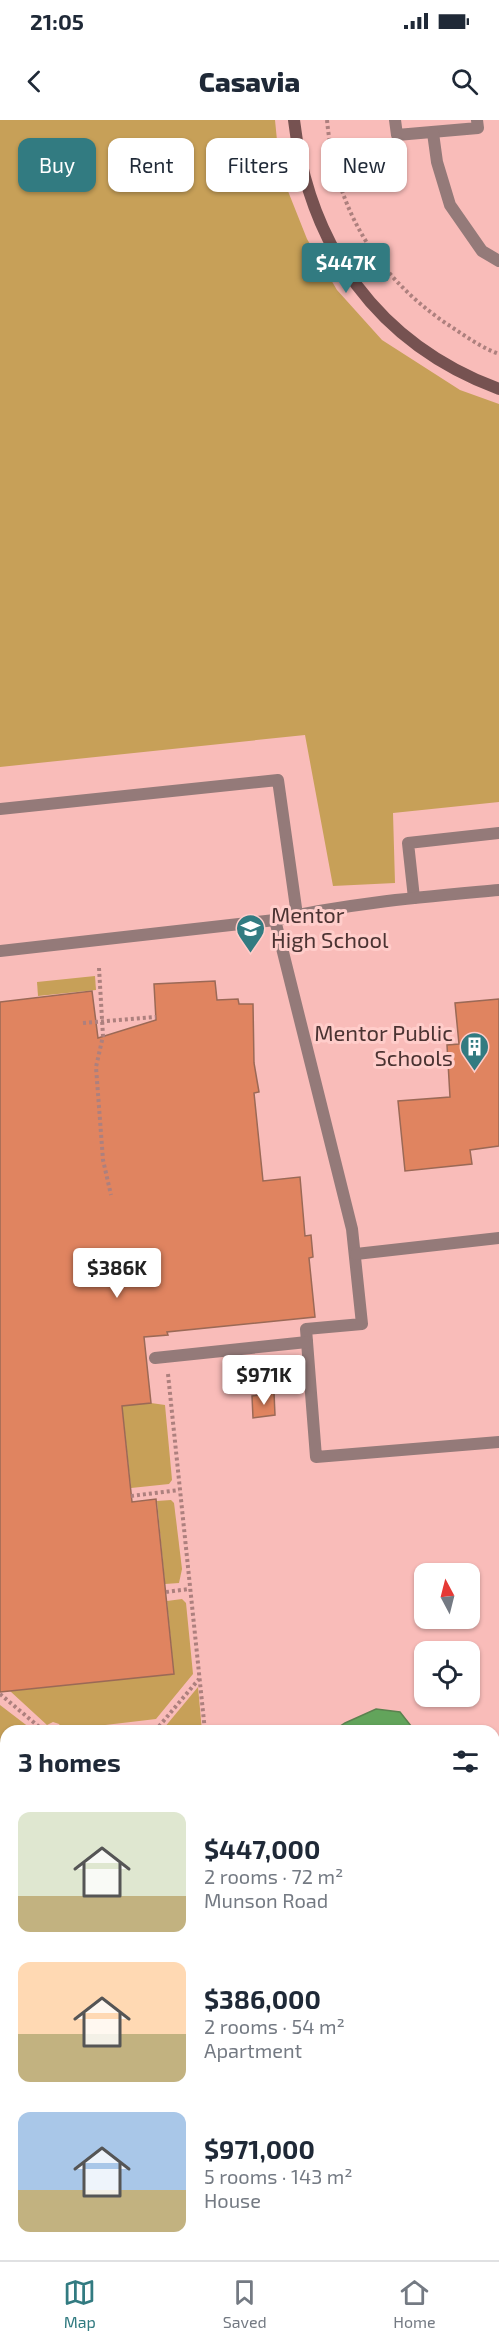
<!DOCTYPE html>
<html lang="en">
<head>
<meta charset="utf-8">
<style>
  :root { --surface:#fff; --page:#f2f2f3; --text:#1f2937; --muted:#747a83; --line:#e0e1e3; --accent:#327b81 }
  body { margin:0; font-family:"Exo 2",sans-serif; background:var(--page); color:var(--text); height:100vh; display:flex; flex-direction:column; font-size:22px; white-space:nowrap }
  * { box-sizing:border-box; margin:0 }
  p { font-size:20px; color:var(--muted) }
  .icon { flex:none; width:33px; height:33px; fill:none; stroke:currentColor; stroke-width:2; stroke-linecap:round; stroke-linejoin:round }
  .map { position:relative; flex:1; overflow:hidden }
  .panel { position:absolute; left:0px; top:1605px; width:500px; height:536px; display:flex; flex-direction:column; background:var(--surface); border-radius:18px 18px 0 0; box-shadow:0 2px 4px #0004 }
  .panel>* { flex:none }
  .guide { position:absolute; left:18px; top:18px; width:464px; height:54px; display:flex; gap:12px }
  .needle { width:39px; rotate:353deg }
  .tools { position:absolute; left:414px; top:1443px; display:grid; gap:12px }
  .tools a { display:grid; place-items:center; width:66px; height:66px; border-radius:12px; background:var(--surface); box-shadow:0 2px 4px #0004; font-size:30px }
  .price { position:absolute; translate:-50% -51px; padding:0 14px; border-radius:6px; background:#fff; color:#222; font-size:20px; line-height:39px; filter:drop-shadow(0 2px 3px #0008) }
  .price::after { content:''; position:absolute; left:50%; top:36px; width:18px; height:14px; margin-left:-9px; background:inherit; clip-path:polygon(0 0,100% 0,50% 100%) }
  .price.current { background:var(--accent); color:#fff }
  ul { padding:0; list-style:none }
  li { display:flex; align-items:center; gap:18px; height:150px; padding:0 18px }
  li span { display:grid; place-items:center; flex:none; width:168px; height:120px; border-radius:12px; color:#555 }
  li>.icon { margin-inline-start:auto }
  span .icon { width:72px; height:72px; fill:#fffc; stroke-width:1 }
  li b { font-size:26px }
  h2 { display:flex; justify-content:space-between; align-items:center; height:72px; padding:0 18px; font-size:26px }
  .tag { padding:0 21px; border-radius:12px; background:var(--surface); box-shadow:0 2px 4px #0004; font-size:21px; line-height:54px }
  .tag.current { background:var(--accent); color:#fff }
  .status { display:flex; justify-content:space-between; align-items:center; height:42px; padding:0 30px; background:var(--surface); direction:ltr }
  .status svg { height:16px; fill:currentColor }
  header { display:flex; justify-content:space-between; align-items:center; height:78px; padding:0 18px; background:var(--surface); font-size:27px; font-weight:800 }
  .menu { display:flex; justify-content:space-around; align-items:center; height:84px; border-top:2px solid var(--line); background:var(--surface); font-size:16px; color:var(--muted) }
  .menu a { display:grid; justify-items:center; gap:3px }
  .menu .current { color:var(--accent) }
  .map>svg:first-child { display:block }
</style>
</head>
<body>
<div class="status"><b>21:05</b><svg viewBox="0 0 49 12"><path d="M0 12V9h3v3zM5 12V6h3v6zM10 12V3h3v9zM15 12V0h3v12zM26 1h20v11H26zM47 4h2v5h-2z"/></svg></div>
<header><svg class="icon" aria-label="back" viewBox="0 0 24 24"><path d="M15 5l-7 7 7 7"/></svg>Casavia<svg class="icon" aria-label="search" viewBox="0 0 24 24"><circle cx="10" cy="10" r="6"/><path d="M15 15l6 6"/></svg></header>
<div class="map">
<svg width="499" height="2140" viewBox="0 0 499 2140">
  <rect width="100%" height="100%" fill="#f9bcb9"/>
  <!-- green -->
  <g fill="#c7a058">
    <polygon points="0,0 275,0 280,51 307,119 337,170 382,220 460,270 499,284 499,682 393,693 395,763 333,766 305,615 0,647"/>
    <polygon points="95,856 96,870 38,876 37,862"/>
    <polygon points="151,1283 165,1285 172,1360 169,1364 131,1368 122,1286"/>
    <polygon points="171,1380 174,1383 182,1449 179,1463 165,1464 157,1381"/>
    <polygon points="182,1479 186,1483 193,1554 156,1599 63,1610 59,1604 53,1602 47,1605 10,1571 174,1554 167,1481"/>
    <polygon points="198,1567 202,1611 163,1611 164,1608"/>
    <polygon points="0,1585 34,1611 6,1611 6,1717 0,1718 0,1669 3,1668 0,1640"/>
  </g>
  <!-- water -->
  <polygon fill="#62a45b" stroke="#5b824f" stroke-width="1.5" points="376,1589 400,1592 415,1611 333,1611 345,1603"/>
  <!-- building -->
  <g fill="#e08460" stroke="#9b6956" stroke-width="1.5">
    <polygon points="215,861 217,880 238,879 239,884 253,884 254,943 259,972 254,973 263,1061 300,1057 305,1116 311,1115 313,1137 309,1138 315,1197 167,1212 168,1215 144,1217 151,1283 122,1286 132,1382 156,1379 174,1554 0,1572 0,882 92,871 98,918 156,900 154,864"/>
    <polygon points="499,879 499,1026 470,1030 472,1044 405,1051 398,981 450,977 447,925 459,924 455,883"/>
    <polygon points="274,1273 275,1295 253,1298 252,1276"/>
  </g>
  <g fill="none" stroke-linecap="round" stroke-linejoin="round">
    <!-- path -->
    <g stroke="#ad807e" stroke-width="4" stroke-dasharray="3 3" stroke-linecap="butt">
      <path d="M327,0C335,87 375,155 447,204C464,215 480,227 499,234"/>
      <polyline points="99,848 103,916 96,947 103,1040 111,1075"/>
      <polyline points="83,903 156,897"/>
      <polyline points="168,1254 205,1611"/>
      <polyline points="131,1376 179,1370"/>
      <polyline points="166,1472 189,1469"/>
      <polyline points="0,1574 44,1611"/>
      <polyline points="47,1611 53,1609 58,1611"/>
      <polyline points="104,1611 146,1607 156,1611"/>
      <polyline points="155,1611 199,1559"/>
    </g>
    <!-- lane -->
    <g stroke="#947a79" stroke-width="12">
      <polyline points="395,0 397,15 478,8 477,0"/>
      <polyline points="433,13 437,42 450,85 482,131 499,141"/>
      <polyline points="0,689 278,660 297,795"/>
      <polyline points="414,778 408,723 499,713"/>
      <polyline points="275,800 352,1109 362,1204 306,1209 316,1337 499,1322"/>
      <path d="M0,831L275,800C348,783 424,777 499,770"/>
      <polyline points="356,1134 499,1118"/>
      <polyline points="155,1238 307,1222"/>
      <polyline points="0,1742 6,1741"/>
      <polyline points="0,1875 6,1875"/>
    </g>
    <!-- street -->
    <polyline stroke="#947a79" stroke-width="12" points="360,2138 361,2140"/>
    <!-- secondary -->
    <path stroke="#765251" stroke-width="12" d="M294,0C309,127 378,224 499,269"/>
  </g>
  <!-- icons -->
  <defs>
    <symbol id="school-pin" viewBox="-11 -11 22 30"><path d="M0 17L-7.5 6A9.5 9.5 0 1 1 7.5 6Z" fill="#327b81" stroke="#ffcdca"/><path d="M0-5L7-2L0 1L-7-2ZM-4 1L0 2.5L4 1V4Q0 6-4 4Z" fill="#fff"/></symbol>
    <symbol id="building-pin" viewBox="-11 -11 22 30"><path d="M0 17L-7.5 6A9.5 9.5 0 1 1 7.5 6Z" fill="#327b81" stroke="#ffcdca"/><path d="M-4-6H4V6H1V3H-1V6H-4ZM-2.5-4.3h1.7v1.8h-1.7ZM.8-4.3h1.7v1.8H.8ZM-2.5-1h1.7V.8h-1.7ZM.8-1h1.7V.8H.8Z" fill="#fff"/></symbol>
  </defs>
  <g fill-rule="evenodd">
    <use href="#school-pin" x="234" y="792" width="33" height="45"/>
    <use href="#building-pin" x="458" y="910" width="33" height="45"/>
  </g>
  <g text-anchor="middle" stroke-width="6" stroke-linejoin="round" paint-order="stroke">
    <!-- poi labels -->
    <g font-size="22" fill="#4b3332" stroke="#ffcdca" text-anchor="start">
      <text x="271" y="803">Mentor<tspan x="271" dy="25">High School</tspan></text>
      <text x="453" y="921" text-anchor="end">Mentor Public<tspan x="453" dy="25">Schools</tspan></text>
    </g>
  </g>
</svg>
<div class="tools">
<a><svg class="needle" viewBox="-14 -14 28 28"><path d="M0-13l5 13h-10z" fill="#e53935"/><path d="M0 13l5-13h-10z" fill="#747a83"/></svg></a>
<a><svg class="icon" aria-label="locate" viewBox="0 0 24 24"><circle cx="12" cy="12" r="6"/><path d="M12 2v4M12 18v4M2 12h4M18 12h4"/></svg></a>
</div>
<b class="price current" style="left:346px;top:174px">$447K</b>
<b class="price" style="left:117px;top:1179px">$386K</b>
<b class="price" style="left:264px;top:1286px">$971K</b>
<div class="guide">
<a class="tag current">Buy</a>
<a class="tag">Rent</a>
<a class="tag">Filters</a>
<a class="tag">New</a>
</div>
<section class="panel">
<h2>3 homes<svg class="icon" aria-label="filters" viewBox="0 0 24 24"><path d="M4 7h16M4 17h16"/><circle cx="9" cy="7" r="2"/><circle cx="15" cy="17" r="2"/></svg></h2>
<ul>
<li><span style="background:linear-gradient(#dfe7d0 70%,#c2b280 0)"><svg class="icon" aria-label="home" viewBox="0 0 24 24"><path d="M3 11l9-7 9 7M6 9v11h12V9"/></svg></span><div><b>$447,000</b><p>2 rooms · 72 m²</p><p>Munson Road</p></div></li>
<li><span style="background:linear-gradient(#ffd9b3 60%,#c2b280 0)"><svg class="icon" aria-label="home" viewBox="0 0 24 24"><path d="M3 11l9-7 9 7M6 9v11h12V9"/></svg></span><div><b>$386,000</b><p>2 rooms · 54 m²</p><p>Apartment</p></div></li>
<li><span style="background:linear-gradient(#a9c7e8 65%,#c2b280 0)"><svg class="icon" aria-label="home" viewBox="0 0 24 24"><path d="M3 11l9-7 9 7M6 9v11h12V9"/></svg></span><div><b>$971,000</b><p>5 rooms · 143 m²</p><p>House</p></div></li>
</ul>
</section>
</div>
<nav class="menu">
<a class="current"><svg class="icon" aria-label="map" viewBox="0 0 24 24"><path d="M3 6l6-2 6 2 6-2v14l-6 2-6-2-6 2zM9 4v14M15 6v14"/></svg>Map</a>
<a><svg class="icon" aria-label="saved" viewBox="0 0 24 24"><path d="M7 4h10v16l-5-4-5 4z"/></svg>Saved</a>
<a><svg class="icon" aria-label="home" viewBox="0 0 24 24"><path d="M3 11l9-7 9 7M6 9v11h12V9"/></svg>Home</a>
</nav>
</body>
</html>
